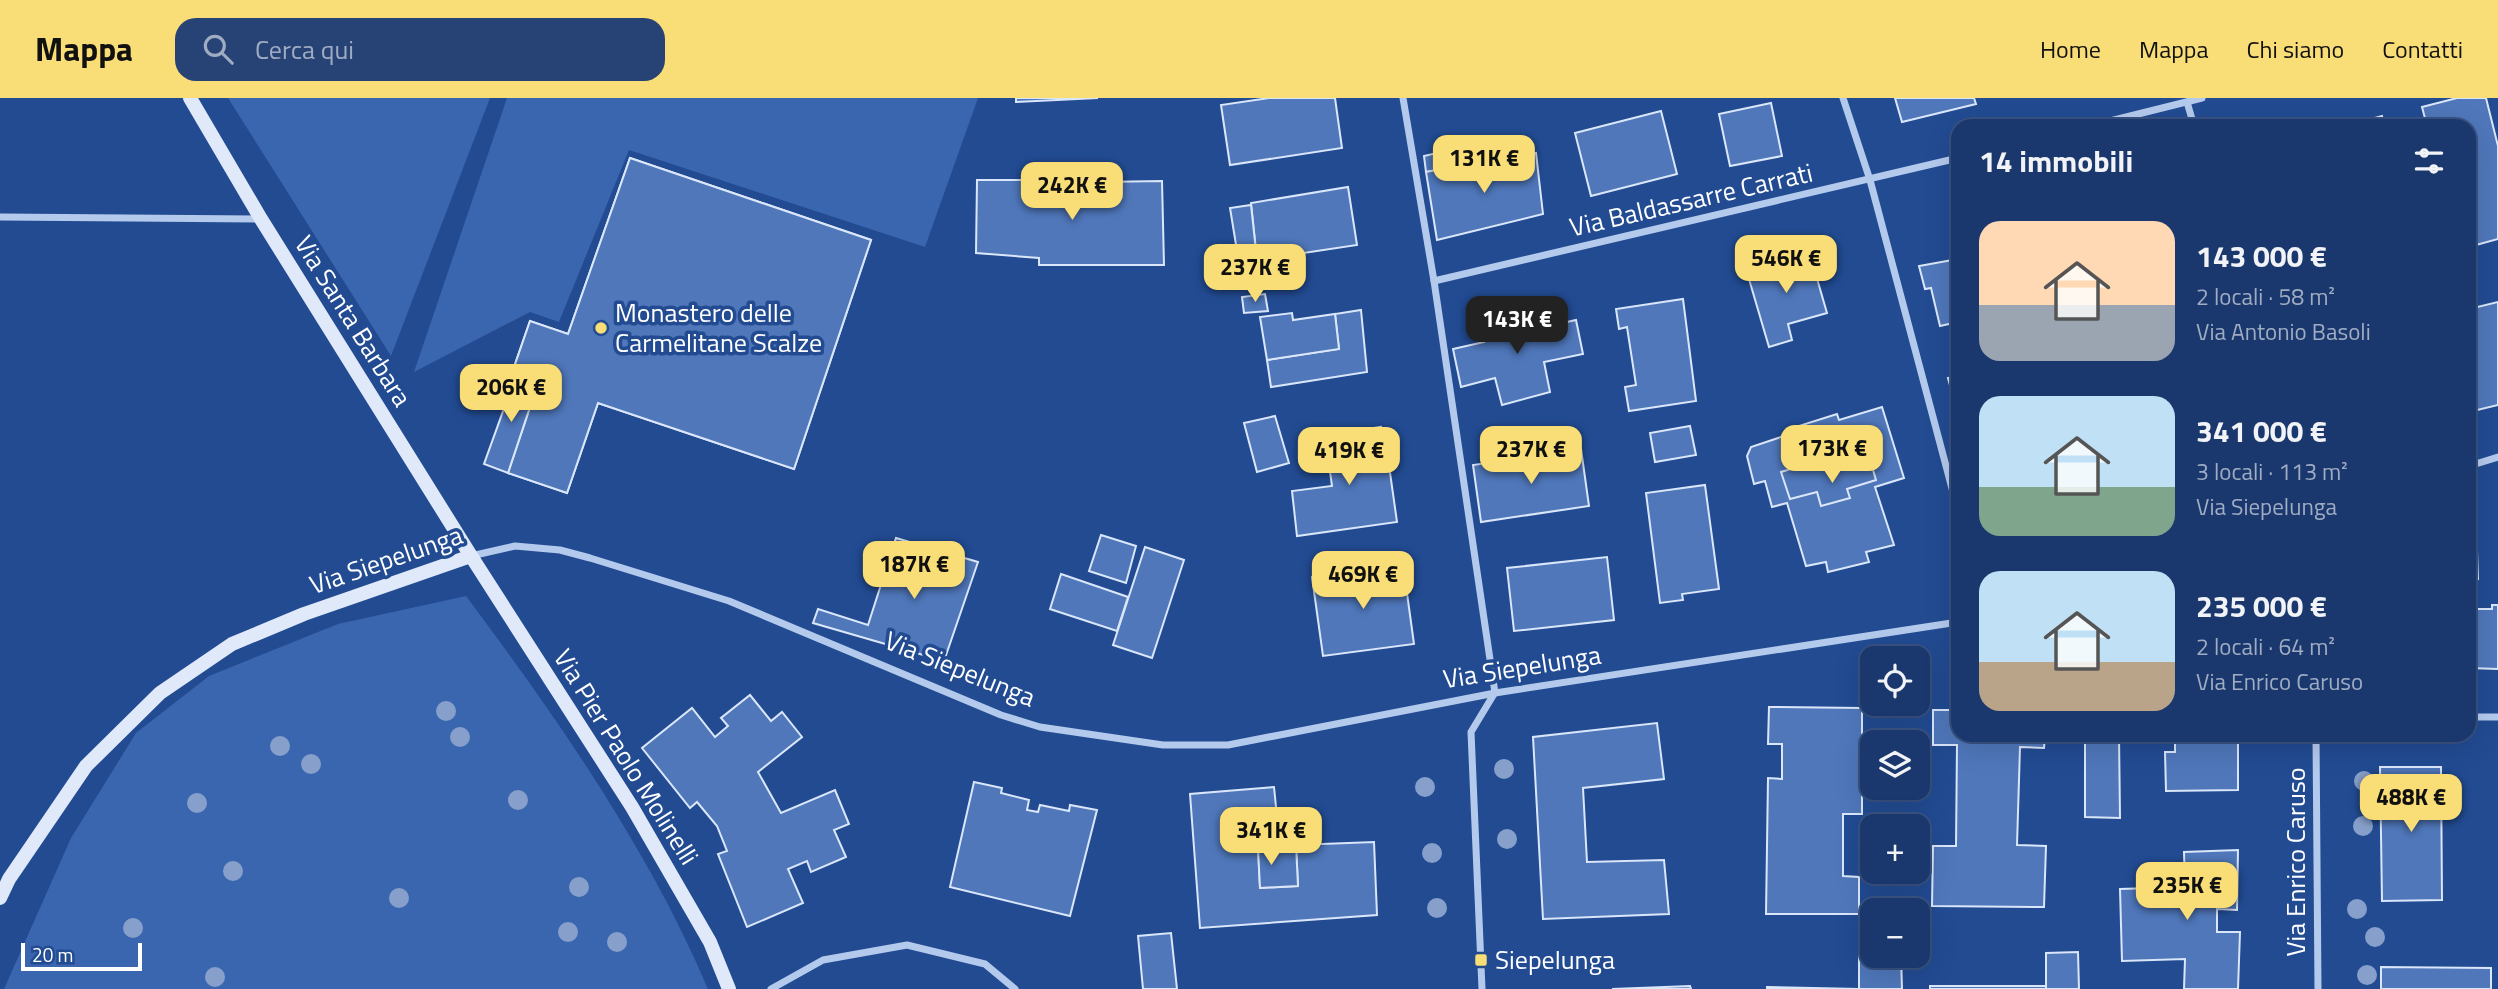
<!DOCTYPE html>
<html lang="it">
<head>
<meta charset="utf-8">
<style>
  :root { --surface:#1a386e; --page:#274376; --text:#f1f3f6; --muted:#9facc2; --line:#385281; --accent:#f9dd76 }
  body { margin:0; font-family:"Titillium Web",sans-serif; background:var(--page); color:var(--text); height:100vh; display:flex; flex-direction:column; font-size:26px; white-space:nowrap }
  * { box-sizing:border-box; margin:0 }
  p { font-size:23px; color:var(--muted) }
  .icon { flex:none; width:38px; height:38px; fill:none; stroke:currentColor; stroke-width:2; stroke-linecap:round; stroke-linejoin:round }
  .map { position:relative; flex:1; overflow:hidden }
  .panel { position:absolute; left:1951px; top:21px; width:525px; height:623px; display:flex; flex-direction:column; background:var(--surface); border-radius:21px; box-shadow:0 7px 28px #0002,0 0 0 2px var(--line) }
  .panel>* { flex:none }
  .tools { position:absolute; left:1860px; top:548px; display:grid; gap:14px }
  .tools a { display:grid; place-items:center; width:70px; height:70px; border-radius:14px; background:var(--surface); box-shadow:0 7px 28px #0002,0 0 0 2px var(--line); font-size:35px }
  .scale { position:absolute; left:21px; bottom:18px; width:121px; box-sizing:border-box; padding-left:7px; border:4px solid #fff; border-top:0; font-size:19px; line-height:24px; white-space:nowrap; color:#fff; -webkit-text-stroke:5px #224b92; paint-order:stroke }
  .price { position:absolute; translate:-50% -60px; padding:0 16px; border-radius:14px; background:var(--accent); color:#111; font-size:23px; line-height:46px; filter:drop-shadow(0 2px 4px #0008) }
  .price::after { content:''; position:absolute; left:50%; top:42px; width:21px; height:16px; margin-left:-10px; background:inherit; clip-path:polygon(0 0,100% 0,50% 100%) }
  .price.on { background:#222; color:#fff }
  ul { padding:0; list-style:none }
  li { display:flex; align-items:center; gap:21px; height:175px; padding:0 28px }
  li span { display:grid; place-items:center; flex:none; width:196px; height:140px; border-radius:21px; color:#555 }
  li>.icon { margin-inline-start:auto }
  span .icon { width:84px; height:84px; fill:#fffc; stroke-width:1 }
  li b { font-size:30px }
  h2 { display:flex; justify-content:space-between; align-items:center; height:84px; padding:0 28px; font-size:30px }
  header { display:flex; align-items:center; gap:42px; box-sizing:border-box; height:98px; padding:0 35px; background:var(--accent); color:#111 }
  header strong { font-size:33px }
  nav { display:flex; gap:38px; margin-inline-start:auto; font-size:24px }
  .search { width:490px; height:63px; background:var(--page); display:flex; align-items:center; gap:18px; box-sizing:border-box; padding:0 24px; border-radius:21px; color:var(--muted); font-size:26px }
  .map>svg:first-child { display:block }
</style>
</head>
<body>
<header>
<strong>Mappa</strong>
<div class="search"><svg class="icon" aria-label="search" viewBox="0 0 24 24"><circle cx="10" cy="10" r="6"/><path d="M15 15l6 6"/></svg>Cerca qui</div>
<nav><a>Home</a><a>Mappa</a><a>Chi siamo</a><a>Contatti</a></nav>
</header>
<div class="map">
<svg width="2498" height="891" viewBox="0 0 2498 891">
  <rect width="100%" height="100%" fill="#224b92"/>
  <!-- green -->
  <g fill="#3a66b0">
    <polygon points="228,0 490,0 391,258"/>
    <polygon points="507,0 978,0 925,149 629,52 559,224 530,214 414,274"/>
    <path d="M466,498C557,620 648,750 708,891H4L71,740L136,635L209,578L338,526Z"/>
  </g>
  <!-- building -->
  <g fill="#4f77ba" stroke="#dae6f9" stroke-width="2" fill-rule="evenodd">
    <polygon points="1016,0 1098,0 1016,4"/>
    <polygon points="1269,0 1335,0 1342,50 1230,67 1221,7"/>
    <polygon points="1895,0 1974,0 1976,6 1902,24"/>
    <polygon points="2457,0 2486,0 2498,48 2498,141 2469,149 2469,28 2427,28 2422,9"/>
    <polygon points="1771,5 1782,58 1730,68 1719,16"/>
    <polygon points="1661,13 1677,76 1591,98 1575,35"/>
    <polygon points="2382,18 2384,28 2356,28 2356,25"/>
    <polygon points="1472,47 1475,64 1426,74 1424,58"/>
    <polygon points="1536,55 1543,116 1437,142 1426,74 1475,64 1475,69"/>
    <path d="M630,60L871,142L794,371L598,305L567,395L508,375L538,285L512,275L530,223L568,236ZM665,134L818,183L782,285L629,237Z"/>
    <polygon points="630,60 871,142 794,371 598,305 567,395 508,375 538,285 512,275 530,223 568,236"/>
    <polygon points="977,82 1038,82 1037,85 1162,83 1164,167 1039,167 1039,160 976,155"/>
    <polygon points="1348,89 1357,147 1257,162 1251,105"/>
    <polygon points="1251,107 1257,162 1239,165 1230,110"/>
    <polygon points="1809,153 1827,215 1788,226 1792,242 1769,249 1746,171"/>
    <polygon points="1958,161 1958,224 1940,228 1931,190 1925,191 1919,168"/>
    <polygon points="1265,196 1268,213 1244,215 1242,199"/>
    <polygon points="1683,201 1696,303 1629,313 1625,289 1636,287 1627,229 1619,231 1616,211"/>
    <polygon points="2498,204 2498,307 2469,314 2469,211"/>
    <polygon points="1361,212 1367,274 1271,289 1267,262 1339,251 1335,216"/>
    <polygon points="1292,215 1293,222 1335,216 1339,251 1267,262 1260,219"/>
    <polygon points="1541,217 1544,229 1576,222 1583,256 1544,264 1550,294 1502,307 1495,280 1461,289 1453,251 1484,244 1481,229"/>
    <polygon points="516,277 538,285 508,375 484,366"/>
    <polygon points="1958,278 1958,304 1955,306 1948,280"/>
    <polygon points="1882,309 1904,380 1875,389 1894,447 1866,454 1869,464 1828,474 1826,464 1806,468 1787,405 1772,409 1765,383 1754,386 1747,358 1751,349 1781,339 1786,332 1837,316 1839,322"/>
    <polygon points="1275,318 1289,365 1257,374 1244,325"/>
    <polygon points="1690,328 1696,357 1655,364 1650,335"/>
    <polygon points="1381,329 1383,347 1386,346 1397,424 1297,438 1292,393 1332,388 1325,337"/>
    <polygon points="1866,348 1876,382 1847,391 1850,400 1821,408 1817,394 1790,401 1781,374"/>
    <polygon points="1581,351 1589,408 1481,424 1473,367"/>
    <polygon points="1705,387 1719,491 1682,496 1683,502 1660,505 1646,395"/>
    <polygon points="2469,424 2476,424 2478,481 2469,482"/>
    <polygon points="1101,437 1136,448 1126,485 1089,473"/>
    <polygon points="896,440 978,464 944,563 813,525 818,511 868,527"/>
    <polygon points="1145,449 1184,462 1152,560 1113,547"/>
    <polygon points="1607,459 1614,522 1514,533 1507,470"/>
    <polygon points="1403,466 1414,546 1323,558 1312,479 1348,474 1350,485 1370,482 1368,471"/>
    <polygon points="1061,476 1128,499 1117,533 1050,511"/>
    <polygon points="2492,507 2498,507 2498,571 2469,570 2469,511 2492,511"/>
    <polygon points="750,597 771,623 782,614 802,639 758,674 781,715 835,692 849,726 834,732 846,759 811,774 807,763 788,771 803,805 747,829 718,756 727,753 717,728 697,704 690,710 642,650 692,610 715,639 728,628 721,620"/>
    <polygon points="1769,609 1862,610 1862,716 1843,716 1843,778 1859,779 1859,816 1766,816 1768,680 1782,681 1782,646 1768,646"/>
    <polygon points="1933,612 1958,612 1958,637 2045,637 2044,650 2020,649 2017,747 2046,748 2044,809 1932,808 1933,748 1956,748 1957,647 1933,647"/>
    <polygon points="1657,625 1664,681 1583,690 1587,764 1664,762 1669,816 1543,821 1533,639"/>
    <polygon points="2085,637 2119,637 2120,720 2085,719"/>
    <polygon points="2175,637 2238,637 2238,692 2166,693 2165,654 2175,654"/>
    <polygon points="2380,669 2441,669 2442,802 2382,803"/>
    <polygon points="974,684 1002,690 1001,695 1029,702 1027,712 1038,714 1040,707 1069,713 1070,707 1097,712 1070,818 950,789"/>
    <polygon points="1274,689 1280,748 1258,750 1260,790 1298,788 1296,747 1374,744 1377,817 1200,830 1190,696"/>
    <polygon points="1296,747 1298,788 1260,790 1258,750"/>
    <polygon points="2238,752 2237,812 2217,811 2217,834 2240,834 2238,891 2184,891 2185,861 2122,863 2120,791 2185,789 2184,754"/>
    <polygon points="1171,835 1177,891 1143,891 1138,838"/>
    <polygon points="2078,854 2079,891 2046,891 2046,855"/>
    <polygon points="1859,856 1901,858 1902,891 1859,891"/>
    <polygon points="2381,869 2491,870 2491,891 2381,891"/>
    <polygon points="1690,888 1691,891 1612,891"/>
    <rect x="1930" y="888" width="116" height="3"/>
    <polygon points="1767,889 1859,891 1767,891"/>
  </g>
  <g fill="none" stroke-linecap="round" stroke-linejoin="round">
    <!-- street -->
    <g stroke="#b4caed" stroke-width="7">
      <polyline points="1403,0 1434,183 1495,595"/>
      <polyline points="1843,0 1870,82 1958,413"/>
      <polyline points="2187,4 2194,28"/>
      <polyline points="2090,28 2202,0"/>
      <polyline points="0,119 260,121"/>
      <polyline points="1434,183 1958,60"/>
      <polyline points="2469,368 2498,359"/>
      <polyline points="471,458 515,448 560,452 590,460 729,503 1001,617 1040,629 1163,647 1228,647 1495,595 1958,524"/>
      <polyline points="2469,619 2498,619"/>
      <polyline points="2316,637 2318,891"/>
      <polyline points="771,891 823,862 907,847 985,866 1015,891"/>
      <polyline points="1482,891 1471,634 1494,596"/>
    </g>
    <!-- secondary -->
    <g stroke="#e0e9fa" stroke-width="14">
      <polyline points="190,0 261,121 471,458 632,709 710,844 729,891"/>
      <polyline points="0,800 9,781 86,668 160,595 232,546 304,516 471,458"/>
    </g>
  </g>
  <!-- trees -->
  <g fill="#87a0cb">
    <circle cx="446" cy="613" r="10"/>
    <circle cx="460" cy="639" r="10"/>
    <circle cx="280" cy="648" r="10"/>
    <circle cx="311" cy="666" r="10"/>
    <circle cx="1504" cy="671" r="10"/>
    <circle cx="2364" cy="683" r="10"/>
    <circle cx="1425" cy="689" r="10"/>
    <circle cx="518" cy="702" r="10"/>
    <circle cx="197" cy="705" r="10"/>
    <circle cx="2363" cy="728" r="10"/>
    <circle cx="1507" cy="741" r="10"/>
    <circle cx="1432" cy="755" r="10"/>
    <circle cx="233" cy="773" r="10"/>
    <circle cx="579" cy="789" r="10"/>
    <circle cx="399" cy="800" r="10"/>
    <circle cx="1437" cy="810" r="10"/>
    <circle cx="2357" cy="811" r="10"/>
    <circle cx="133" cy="830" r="10"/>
    <circle cx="568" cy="834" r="10"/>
    <circle cx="2375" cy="839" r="10"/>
    <circle cx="617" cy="844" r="10"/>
    <circle cx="2367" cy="877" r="10"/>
    <circle cx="215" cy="879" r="10"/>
  </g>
  <!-- markers -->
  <g fill="#f9dd76" stroke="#224b92" stroke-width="2.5">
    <circle cx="601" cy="230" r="7"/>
    <rect x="1474" y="855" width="14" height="14" rx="3.5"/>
  </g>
  <g text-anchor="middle" stroke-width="7" stroke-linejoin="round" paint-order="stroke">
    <!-- street labels -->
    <g font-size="26" fill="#fff" stroke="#224b92">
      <text transform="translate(1691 102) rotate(-13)" y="9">Via Baldassarre Carrati</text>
      <text transform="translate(353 223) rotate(58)" y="9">Via Santa Barbara</text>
      <text transform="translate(386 462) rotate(-19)" y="9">Via Siepelunga</text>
      <text transform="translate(1522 569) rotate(-9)" y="9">Via Siepelunga</text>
      <text transform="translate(960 571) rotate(22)" y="9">Via Siepelunga</text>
      <text transform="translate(626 659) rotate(58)" y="9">Via Pier Paolo Molinelli</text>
      <text transform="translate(2296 764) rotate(-90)" y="9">Via Enrico Caruso</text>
    </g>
    <!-- poi labels -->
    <g font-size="26" fill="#fff" stroke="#224b92" text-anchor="start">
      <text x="615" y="224">Monastero delle<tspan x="615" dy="30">Carmelitane Scalze</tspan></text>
      <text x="1495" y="871">Siepelunga</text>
    </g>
  </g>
</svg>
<div class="tools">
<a><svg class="icon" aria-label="locate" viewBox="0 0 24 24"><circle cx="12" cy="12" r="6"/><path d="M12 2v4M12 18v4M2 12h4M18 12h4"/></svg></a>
<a><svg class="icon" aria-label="layers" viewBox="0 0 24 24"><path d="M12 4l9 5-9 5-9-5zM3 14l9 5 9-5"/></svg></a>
<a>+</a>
<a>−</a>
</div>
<div class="scale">20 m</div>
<b class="price" style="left:1484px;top:97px">131K €</b>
<b class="price" style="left:1072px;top:124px">242K €</b>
<b class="price" style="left:1786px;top:197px">546K €</b>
<b class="price" style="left:1255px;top:206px">237K €</b>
<b class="price on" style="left:1517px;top:258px">143K €</b>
<b class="price" style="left:511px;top:326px">206K €</b>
<b class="price" style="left:1832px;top:387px">173K €</b>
<b class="price" style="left:1531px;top:388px">237K €</b>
<b class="price" style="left:1349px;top:389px">419K €</b>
<b class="price" style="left:914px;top:503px">187K €</b>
<b class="price" style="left:1363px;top:513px">469K €</b>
<b class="price" style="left:2411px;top:736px">488K €</b>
<b class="price" style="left:1271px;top:769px">341K €</b>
<b class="price" style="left:2187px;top:824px">235K €</b>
<section class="panel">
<h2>14 immobili<svg class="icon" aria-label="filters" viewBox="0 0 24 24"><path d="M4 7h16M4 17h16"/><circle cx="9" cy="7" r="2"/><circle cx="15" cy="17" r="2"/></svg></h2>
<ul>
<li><span style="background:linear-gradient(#ffd9b3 60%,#9aa5b1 0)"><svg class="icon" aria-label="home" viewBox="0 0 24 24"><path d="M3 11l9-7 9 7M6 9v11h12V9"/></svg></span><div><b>143 000 €</b><p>2 locali · 58 m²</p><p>Via Antonio Basoli</p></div></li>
<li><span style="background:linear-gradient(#bfe0f5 65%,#7fa58c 0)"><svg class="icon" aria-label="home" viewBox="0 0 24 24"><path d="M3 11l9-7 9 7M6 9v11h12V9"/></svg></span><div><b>341 000 €</b><p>3 locali · 113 m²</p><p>Via Siepelunga</p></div></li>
<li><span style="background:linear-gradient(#bfe0f5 65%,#b9a48a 0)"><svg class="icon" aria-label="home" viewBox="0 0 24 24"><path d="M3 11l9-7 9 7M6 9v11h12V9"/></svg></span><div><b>235 000 €</b><p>2 locali · 64 m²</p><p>Via Enrico Caruso</p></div></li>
</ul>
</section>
</div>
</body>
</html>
